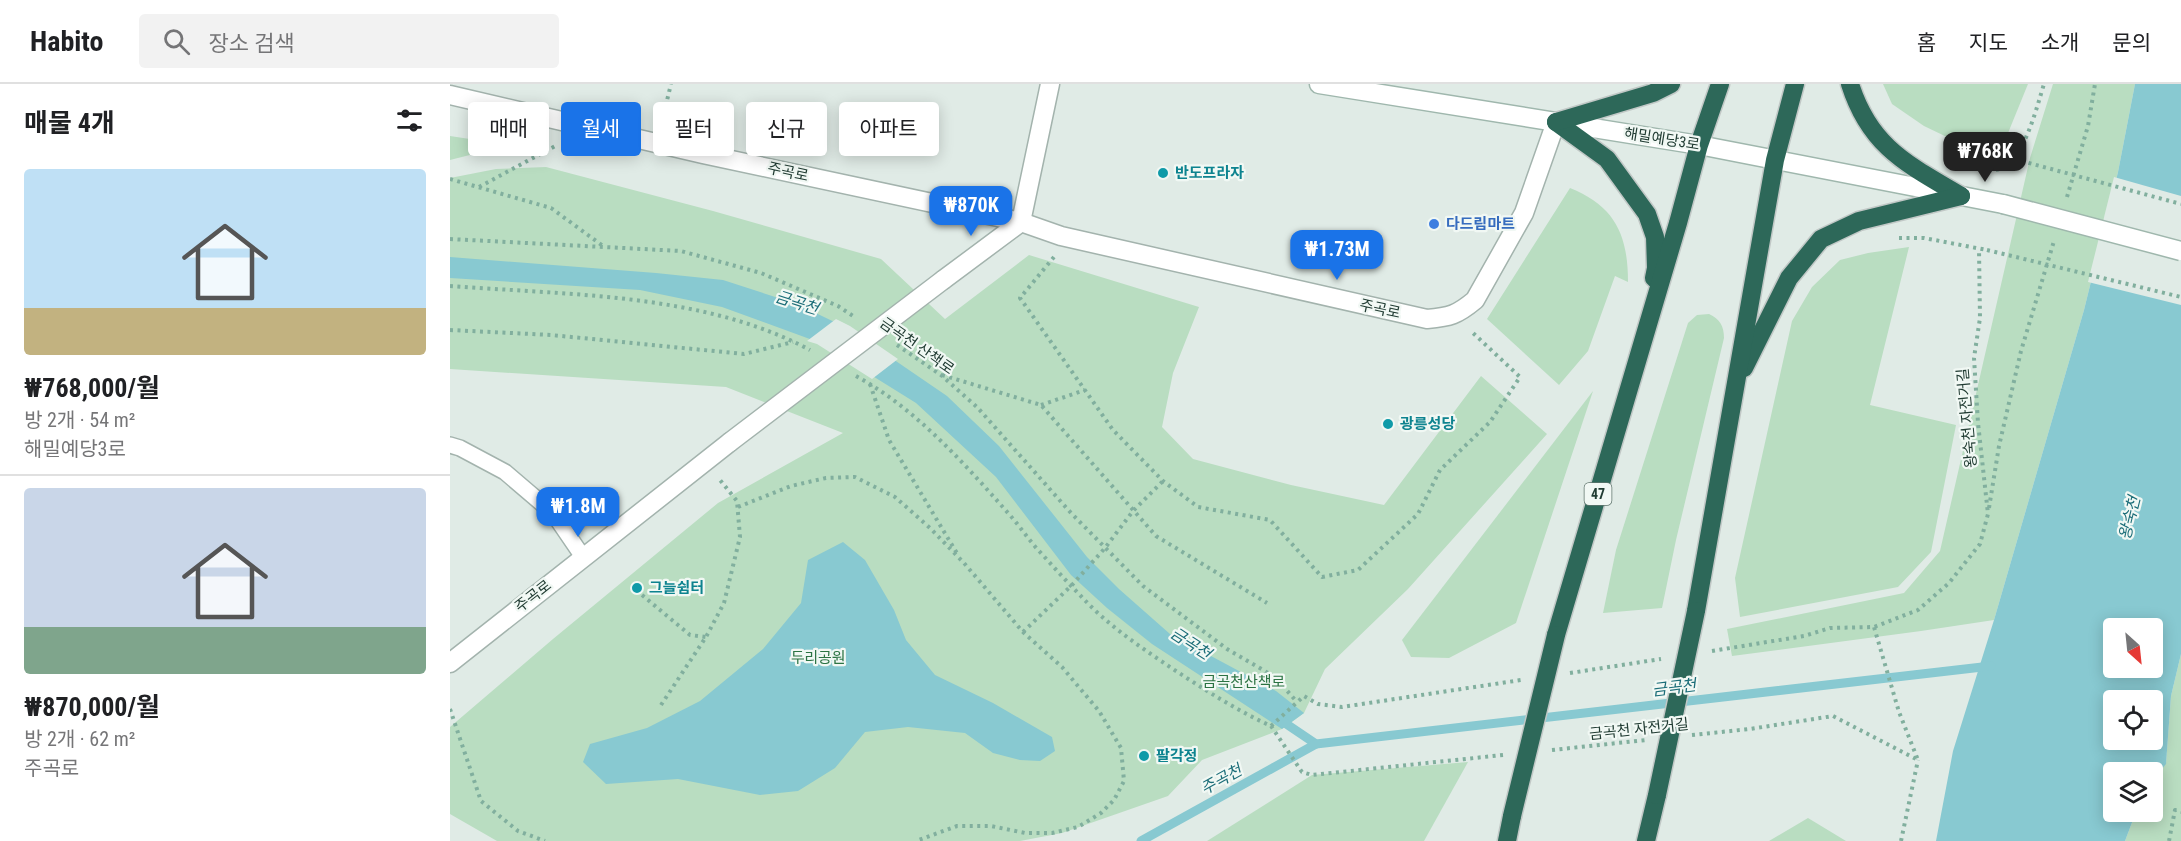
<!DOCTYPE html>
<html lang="ko">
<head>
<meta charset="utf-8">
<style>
  :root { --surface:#fff; --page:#f2f2f2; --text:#202124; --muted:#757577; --line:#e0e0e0; --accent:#1a73e8 }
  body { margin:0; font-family:"Roboto Condensed","Noto Sans KR",sans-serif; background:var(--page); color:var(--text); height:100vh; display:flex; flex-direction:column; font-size:22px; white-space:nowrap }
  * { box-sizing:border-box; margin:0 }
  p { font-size:20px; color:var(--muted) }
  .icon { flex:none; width:33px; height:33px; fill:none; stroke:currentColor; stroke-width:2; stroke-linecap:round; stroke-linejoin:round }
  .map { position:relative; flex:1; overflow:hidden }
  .details { display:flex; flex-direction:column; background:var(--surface); width:450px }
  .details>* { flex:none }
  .guide { position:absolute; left:18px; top:18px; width:570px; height:54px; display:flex; gap:12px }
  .needle { width:39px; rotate:153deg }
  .buttons { position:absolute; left:1653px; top:534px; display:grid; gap:12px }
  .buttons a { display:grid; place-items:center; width:60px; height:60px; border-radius:6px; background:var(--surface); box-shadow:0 3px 15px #0003; font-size:30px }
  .price { position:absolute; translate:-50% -51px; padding:0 14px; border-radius:12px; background:var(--accent); color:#fff; font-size:20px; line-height:39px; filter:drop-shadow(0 2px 3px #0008) }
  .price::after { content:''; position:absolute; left:50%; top:36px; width:18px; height:14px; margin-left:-9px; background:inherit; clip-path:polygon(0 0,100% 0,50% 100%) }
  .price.active { background:#222; color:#fff }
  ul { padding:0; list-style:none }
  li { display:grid; align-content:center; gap:12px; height:318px; padding:0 24px }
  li+li { border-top:2px solid var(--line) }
  li span { display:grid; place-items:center; height:186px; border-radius:6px; color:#555 }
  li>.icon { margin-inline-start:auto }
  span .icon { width:108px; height:108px; fill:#fffc; stroke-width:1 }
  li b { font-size:26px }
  h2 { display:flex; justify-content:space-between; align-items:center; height:72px; padding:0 24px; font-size:26px }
  .tag { padding:0 21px; border-radius:6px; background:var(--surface); box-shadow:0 3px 15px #0003; font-size:21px; line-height:54px }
  .tag.active { background:var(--accent); color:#fff }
  header { display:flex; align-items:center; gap:36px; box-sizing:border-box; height:84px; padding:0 30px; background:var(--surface); border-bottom:2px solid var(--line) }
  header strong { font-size:28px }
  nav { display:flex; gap:33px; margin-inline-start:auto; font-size:21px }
  .search { width:420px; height:54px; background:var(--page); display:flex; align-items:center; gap:15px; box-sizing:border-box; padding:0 21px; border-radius:6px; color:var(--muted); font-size:22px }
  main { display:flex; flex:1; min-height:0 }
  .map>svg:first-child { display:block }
</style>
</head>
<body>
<header>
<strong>Habito</strong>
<div class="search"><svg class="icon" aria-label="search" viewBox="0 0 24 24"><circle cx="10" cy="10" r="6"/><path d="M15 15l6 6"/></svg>장소 검색</div>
<nav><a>홈</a><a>지도</a><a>소개</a><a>문의</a></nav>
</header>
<main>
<section class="details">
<h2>매물 4개<svg class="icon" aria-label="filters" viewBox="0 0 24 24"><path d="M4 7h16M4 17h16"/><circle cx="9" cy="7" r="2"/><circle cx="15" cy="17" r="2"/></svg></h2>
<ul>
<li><span style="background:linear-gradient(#bfe0f5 75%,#c2b280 0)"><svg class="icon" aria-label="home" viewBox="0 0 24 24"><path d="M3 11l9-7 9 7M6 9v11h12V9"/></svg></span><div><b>₩768,000/월</b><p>방 2개 · 54 m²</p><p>해밀예당3로</p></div></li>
<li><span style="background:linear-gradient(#c9d6e8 75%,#7fa58c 0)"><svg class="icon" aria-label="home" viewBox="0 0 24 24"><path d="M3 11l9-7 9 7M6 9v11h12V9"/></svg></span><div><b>₩870,000/월</b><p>방 2개 · 62 m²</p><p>주곡로</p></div></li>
</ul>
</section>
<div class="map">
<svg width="1731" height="757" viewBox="0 0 1731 757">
  <rect width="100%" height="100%" fill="#e0ebe6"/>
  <!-- green -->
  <g fill="#b9ddc1">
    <polygon points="1433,0 1578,0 1556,54 1545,66 1524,66 1474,42 1442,20"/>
    <polygon points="1603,0 1685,0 1668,88 1634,226 1544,536 1471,547 1282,572 1277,545 1454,509 1490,467 1580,74"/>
    <polygon points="0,52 59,61 0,76"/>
    <polygon points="96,83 263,127 431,175 495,235 579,171 749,223 723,289 712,343 743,375 841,401 934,421 1031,292 1097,350 958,505 875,585 854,629 832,645 752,676 718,712 612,749 570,757 47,757 0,730 0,643 103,555 268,419 393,349 276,303 0,285 0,94 46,85"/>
    <path d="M1120,104C1165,122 1178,151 1178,198L1165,192L1138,267L1109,301L1037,235Z"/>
    <polygon points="1459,163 1420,321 1506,341 1481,468 1448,503 1290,533 1285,494 1342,237 1362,203 1390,176 1418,169"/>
    <path d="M1259,230C1270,235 1274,242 1274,254L1226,456L1212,524L1153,529L1166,466L1238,239L1247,231Z"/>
    <polygon points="1143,307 1066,539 999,574 961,573 952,556"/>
    <polygon points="1731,570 1731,757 1675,757 1686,728 1702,728 1703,696 1716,679 1721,612"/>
    <polygon points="1018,678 974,757 757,757 862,691"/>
    <polygon points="1358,734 1396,757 1319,757"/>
  </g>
  <!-- water -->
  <g fill="#88c9d1" fill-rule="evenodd">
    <path d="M1685,0H1731V570L1721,612L1716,680L1703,696L1702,688H1664V728H1686L1675,757H1486L1503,667L1544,536L1634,226L1668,88ZM1664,544H1702V584H1664ZM1664,616H1702V656H1664Z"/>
    <polygon points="0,173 206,189 273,196 347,220 399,245 497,312 549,362 637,473 669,505 720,550 826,607 854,629 832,645 702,560 657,524 621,491 546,393 466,319 368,258 272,223 190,206 0,194"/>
    <polygon points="393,458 415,476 444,526 456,556 485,591 543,619 602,653 605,667 590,677 570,676 543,669 515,649 458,643 415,648 385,684 348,707 310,711 228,695 156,700 133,678 140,660 197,644 250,617 313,565 351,519 358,476"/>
  </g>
  <!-- pier -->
  <g fill="#e0ebe6">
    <polygon points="1664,93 1731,112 1731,221 1638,198"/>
    <polygon points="386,235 400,242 448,275 422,295 367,260 357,257"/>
  </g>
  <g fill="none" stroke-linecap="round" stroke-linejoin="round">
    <!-- stream -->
    <g stroke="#88c9d1" stroke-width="9">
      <polyline points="829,635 866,660 1541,582"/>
      <polyline points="691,757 866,660"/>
    </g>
    <defs>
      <polyline id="lane" points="0,361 10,364 55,388 103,429 133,473"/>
      <g id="street">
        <path d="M0,11L253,70L571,138L611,152L977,235C1000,233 1007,231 1025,216L1074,129L1106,38"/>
        <polyline points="493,196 571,138 600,0"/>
        <polyline points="0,579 280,358"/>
      </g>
      <polyline id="secondary" points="869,0 1249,61 1553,120"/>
      <g id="highway">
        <path d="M1400,0C1420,63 1457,80 1511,112"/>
        <polyline points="1106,38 1157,75 1197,130 1205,153 1206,184 1204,194"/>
        <polyline points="1106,38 1203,9 1221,0"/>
        <polyline points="1294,284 1339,194 1371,155 1409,137 1511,112"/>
        <polyline points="1246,527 1325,76 1345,0"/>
        <polyline points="1106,551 1228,139 1249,61 1270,0"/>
        <polyline points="1057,757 1062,732"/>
        <polyline points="1196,757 1207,711"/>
      </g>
    </defs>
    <!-- lane casing -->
    <use href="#lane" stroke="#a3b3ad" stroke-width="18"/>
    <!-- street casing -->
    <use href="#street" stroke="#a3b3ad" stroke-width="21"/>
    <!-- secondary casing -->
    <use href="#secondary" stroke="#9fb7ad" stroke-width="21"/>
    <!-- highway casing -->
    <use href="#highway" stroke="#c1c8c6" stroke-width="21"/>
    <!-- path -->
    <g stroke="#81af9e" stroke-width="4" stroke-dasharray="3 4.5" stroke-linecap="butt">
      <polyline points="212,37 221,0"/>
      <path d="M1496,72C1512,79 1532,90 1550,85C1574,77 1587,22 1594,0"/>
      <polyline points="0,95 101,124 153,162"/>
      <polyline points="29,103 107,61"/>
      <polyline points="1617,113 1638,42 1645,0"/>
      <polyline points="1449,154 1474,154 1537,166"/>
      <polyline points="0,155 231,167 311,189 388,222 406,234"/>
      <polyline points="604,173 570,214 663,346 713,397 748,423 820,436 872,493 908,486 968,430 990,386 1040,338 1070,293 1022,248"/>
      <path d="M0,202C118,211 254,209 360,266"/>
      <polyline points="0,246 101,251 294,270 343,258"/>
      <polyline points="447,261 491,291 527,323 621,429 693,502 777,565 825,593 847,618"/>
      <polyline points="492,291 591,321 706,452 817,519"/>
      <path d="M406,292C466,325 513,378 558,429C569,441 578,455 589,467C603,482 616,497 630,511C656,540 690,563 723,585C755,606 786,626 821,642"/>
      <polyline points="420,300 439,356 508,471"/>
      <polyline points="591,321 635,306"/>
      <polyline points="288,423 341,402 376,394 405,393 445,413 480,444 514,479 573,548 612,583 649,627 671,664 674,697 664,716 651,729 628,743 602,749 575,749 541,742 507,742 466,757"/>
      <polyline points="1539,424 1549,362 1571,267 1604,157"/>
      <polyline points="192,511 240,551 256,553"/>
      <polyline points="573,548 622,501 655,464 683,427 713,397"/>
      <polyline points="1262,567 1354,552 1380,544 1424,543 1468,526 1499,499 1530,460 1538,430 1528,339 1524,274 1530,234 1529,165"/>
      <polyline points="1120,589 1211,575"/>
      <polyline points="211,621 256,553 274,519 290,453 287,417 270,396"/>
      <polyline points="0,625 31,717 68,747 95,757"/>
      <polyline points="821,642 854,612 868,620 892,623 1071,596"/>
      <polyline points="821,642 852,688 862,691 1053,671"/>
      <polyline points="1242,651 1300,645 1383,632 1468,676 1449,628 1424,543"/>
      <polyline points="1102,666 1196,656"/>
      <polyline points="1451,757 1468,676"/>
      <polyline points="1719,757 1725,726 1731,728"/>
    </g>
    <!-- lane -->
    <use href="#lane" stroke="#fff" stroke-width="15"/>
    <!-- street -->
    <use href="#street" stroke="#fff" stroke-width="18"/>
    <!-- secondary -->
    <use href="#secondary" stroke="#fff" stroke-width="18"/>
    <!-- highway -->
    <use href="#highway" stroke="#2d6859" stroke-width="18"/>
    <defs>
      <polyline id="street-bridge" points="280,358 493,196"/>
      <polyline id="secondary-bridge" points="1553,120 1731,167"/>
      <g id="highway-bridge">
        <polyline points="1207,711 1246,527"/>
        <polyline points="1062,732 1106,551"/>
      </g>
    </defs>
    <!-- street-bridge casing -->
    <use href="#street-bridge" stroke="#a3b3ad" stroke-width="21" stroke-linecap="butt"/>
    <!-- secondary-bridge casing -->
    <use href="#secondary-bridge" stroke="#9fb7ad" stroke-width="21" stroke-linecap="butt"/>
    <!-- highway-bridge casing -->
    <use href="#highway-bridge" stroke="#c1c8c6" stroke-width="21" stroke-linecap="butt"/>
    <!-- path-bridge -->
    <g stroke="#81af9e" stroke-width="4" stroke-dasharray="3 4.5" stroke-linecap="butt">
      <polyline points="1564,75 1731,120"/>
      <polyline points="1537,166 1731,213"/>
    </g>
    <!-- street-bridge -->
    <use href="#street-bridge" stroke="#fff" stroke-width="18"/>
    <!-- secondary-bridge -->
    <use href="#secondary-bridge" stroke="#fff" stroke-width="18"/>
    <!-- highway-bridge -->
    <use href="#highway-bridge" stroke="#2d6859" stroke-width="18"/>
  </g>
  <!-- markers -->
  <g fill="#0f9aa8" stroke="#f1f8f4" stroke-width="2">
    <circle cx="713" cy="89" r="6"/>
    <circle cx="938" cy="340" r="6"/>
    <circle cx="187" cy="504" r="6"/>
    <circle cx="694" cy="672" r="6"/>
  </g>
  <circle fill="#3f7fe0" stroke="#f1f8f4" stroke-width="2" cx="984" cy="140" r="6"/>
  <g text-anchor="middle" stroke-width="4.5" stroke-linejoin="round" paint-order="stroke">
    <!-- shield labels -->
    <rect fill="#f1f8f4" stroke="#5f746d" stroke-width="1.5" x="1134.5" y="399" width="27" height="22" rx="4.5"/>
    <g font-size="14" font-weight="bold" fill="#213c33">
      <text x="1148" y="415">47</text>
    </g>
    <!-- street labels -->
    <g font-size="15" fill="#213c33" stroke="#f1f8f4">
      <text transform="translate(1212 55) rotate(9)" y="5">해밀예당3로</text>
      <text transform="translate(338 88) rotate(12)" y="5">주곡로</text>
      <text transform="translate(930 225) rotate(12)" y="5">주곡로</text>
      <text transform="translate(467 262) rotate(35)" y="5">금곡천 산책로</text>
      <text transform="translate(1517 334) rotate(-95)" y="5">왕숙천 자전거길</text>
      <text transform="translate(83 512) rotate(-38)" y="5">주곡로</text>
      <text transform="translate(1189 645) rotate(-6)" y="5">금곡천 자전거길</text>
    </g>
    <!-- culture labels -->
    <g font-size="15" font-weight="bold" fill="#0d838f" stroke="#f1f8f4" text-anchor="start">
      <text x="725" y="94">반도프라자</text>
      <text x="950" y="345">광릉성당</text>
      <text x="199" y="509">그늘쉼터</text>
      <text x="706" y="677">팔각정</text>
    </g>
    <!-- shop labels -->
    <g font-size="15" font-weight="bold" fill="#366cbe" stroke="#f1f8f4" text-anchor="start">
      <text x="996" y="145">다드림마트</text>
    </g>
    <!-- park labels -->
    <g font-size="15" fill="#2b7343" stroke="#f1f8f4">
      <text x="368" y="579">두리공원</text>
      <text x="794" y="603">금곡천산책로</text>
    </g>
    <!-- water labels -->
    <g font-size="16" font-style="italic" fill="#1b6d78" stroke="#f1f8f4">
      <text transform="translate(347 218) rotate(18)" y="6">금곡천</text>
      <text transform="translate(1679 434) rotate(-76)" y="6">왕숙천</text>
      <text transform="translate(741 559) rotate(33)" y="6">금곡천</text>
      <text transform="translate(1224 603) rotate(-7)" y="6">금곡천</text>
      <text transform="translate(771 695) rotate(-29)" y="6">주곡천</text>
    </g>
  </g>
</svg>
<div class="buttons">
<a><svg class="needle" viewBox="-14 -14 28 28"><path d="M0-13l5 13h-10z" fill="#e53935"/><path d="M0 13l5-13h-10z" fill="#757577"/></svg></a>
<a><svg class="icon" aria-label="locate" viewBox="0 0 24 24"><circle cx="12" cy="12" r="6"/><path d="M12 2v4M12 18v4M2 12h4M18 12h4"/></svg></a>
<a><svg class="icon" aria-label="layers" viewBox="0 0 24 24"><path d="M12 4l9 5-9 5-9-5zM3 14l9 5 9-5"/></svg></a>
</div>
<b class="price active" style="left:1535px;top:99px">₩768K</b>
<b class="price" style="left:521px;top:153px">₩870K</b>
<b class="price" style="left:887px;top:197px">₩1.73M</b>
<b class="price" style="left:128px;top:454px">₩1.8M</b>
<div class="guide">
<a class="tag">매매</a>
<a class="tag active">월세</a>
<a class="tag">필터</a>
<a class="tag">신규</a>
<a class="tag">아파트</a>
</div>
</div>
</main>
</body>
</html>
